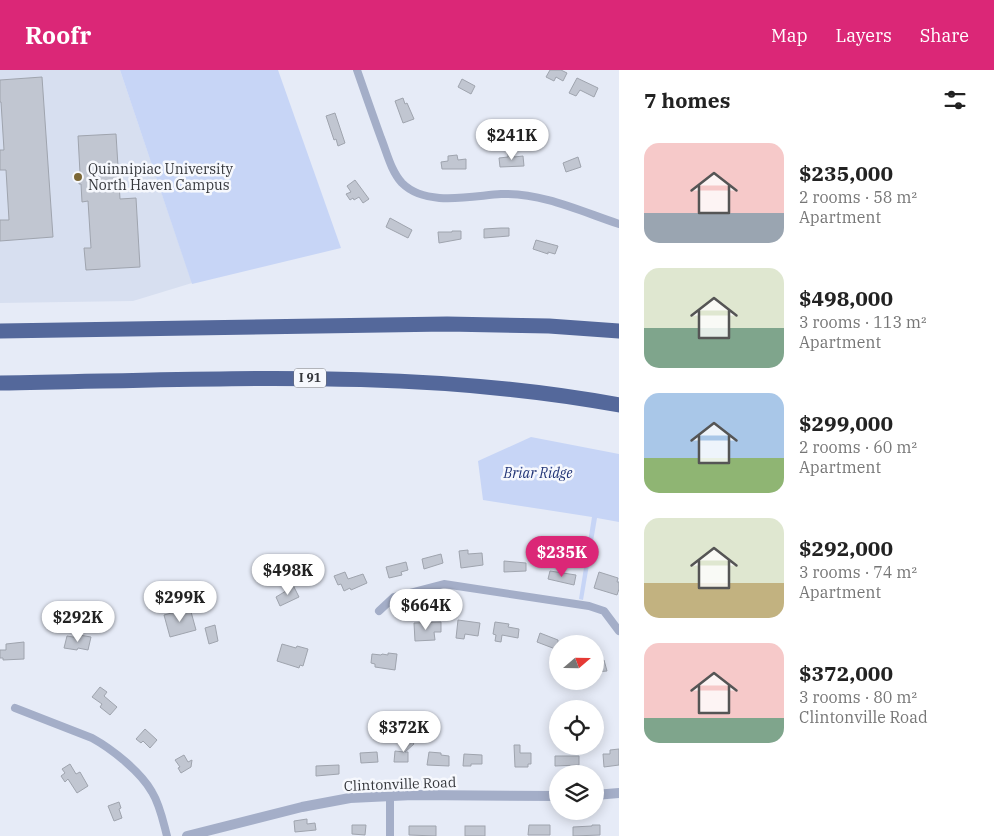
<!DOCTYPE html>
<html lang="en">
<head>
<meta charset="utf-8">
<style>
  :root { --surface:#fff; --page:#f6f6f6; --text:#222; --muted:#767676; --accent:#db2777 }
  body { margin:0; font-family:"IBM Plex Serif",serif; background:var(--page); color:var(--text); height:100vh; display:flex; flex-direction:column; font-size:19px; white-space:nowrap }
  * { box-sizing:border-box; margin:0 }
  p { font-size:16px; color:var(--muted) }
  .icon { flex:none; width:28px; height:28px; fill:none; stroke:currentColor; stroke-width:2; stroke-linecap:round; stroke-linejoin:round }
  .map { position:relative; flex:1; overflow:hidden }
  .details { display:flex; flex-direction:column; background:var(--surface); width:375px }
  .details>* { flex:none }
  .needle { width:32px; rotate:70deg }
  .buttons { position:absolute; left:549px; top:565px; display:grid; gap:10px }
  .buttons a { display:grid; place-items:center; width:55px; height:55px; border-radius:50%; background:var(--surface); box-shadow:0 2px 12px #0003; font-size:25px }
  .price { position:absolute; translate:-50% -42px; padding:0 11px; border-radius:18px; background:#fff; color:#222; font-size:16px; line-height:32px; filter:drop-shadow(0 1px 2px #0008) }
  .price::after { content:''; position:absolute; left:50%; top:30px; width:15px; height:11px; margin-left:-8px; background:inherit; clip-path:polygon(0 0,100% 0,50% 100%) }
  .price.current { background:var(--accent); color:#fff }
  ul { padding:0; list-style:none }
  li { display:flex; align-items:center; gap:15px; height:125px; padding:0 25px }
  li span { display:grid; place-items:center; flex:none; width:140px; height:100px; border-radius:15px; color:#555 }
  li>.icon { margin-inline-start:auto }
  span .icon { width:60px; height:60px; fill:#fffc; stroke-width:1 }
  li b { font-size:21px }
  h2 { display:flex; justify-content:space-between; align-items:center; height:60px; padding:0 25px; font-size:21px }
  header { display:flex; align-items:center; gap:30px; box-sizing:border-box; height:70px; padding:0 25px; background:var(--accent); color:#fff }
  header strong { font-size:24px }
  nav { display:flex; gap:28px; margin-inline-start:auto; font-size:18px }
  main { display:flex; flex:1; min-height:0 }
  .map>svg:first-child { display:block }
</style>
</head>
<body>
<header>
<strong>Roofr</strong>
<nav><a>Map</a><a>Layers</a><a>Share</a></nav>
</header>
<main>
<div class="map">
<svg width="619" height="766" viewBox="0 0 619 766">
  <rect width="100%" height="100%" fill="#e6ebf7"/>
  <!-- built -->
  <polygon fill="#d7dff0" points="0,0 120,0 192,213 133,231 0,233"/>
  <!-- green -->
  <g fill="#c7d5f6">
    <polygon points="120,0 278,0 341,178 192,214"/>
    <polygon points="531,367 619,384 619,452 597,448 583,530 579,529 592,447 483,430 478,391"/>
  </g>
  <!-- building -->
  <g fill="#c1c6d1" stroke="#9fa4ae">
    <polygon points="550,0 561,0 567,3 563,11 556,7 554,11 546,7"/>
    <polygon points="42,7 53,167 0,171 0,150 9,150 6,100 0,100 0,80 4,80 1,32 0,32 0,10"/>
    <polygon points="577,8 598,18 594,27 580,20 576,26 569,23"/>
    <polygon points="462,9 475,16 471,24 458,17"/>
    <polygon points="403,28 405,34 407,33 414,49 403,53 395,31"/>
    <polygon points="335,43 345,73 338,76 336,69 334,70 326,46"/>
    <polygon points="116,64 120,129 136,128 140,197 86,200 84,178 91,178 88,131 82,132 81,114 79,114 79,103 80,103 78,66"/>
    <polygon points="508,83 514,83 514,87 523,86 524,96 500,97 499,88 508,87"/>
    <polygon points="457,85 458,90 466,89 466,99 442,99 441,92 448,91 448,86"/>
    <polygon points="578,87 581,97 566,102 563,93"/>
    <polygon points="355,110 369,129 363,133 359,127 354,130 353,128 350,130 346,124 351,122 347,116"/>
    <polygon points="390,148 412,160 408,168 386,157"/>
    <polygon points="501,158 509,158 509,166 484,168 484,159"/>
    <polygon points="452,161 461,161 461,169 439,173 438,162 452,162"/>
    <polygon points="536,170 558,176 555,184 548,182 548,184 533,179"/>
    <polygon points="468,480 468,484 482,483 483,495 461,498 459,481"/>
    <polygon points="441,484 443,493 424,499 422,489"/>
    <polygon points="504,491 526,493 526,501 504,502"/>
    <polygon points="406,492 408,500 401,502 402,505 389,508 386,497"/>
    <polygon points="550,501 576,505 574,515 548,509"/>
    <polygon points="345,502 348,509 363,504 367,513 351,520 350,518 344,521 341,514 338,515 334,506"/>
    <polygon points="599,502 618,508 617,512 619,512 619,519 617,525 594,518"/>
    <polygon points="293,515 299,527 280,536 276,527 286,521 285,519"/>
    <polygon points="190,538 196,560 170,567 164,545"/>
    <polygon points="458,550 480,553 478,566 465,564 464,569 456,568"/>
    <polygon points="441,552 441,562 434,562 435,570 415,571 414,553"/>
    <polygon points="495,552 509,554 508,557 519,559 518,568 502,565 501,572 495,571 496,565 493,564"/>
    <polygon points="215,555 218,571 209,574 205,558"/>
    <polygon points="540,563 558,570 558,580 537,572"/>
    <polygon points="79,565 91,567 88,580 78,578 77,580 64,578 67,566 79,568"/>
    <polygon points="24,572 24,589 3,590 3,588 0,588 0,580 6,580 6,574"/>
    <polygon points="282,574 296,578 297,576 308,579 303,596 300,595 299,598 296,597 277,591"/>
    <polygon points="595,576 597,576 601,591 604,590 607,601 595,602"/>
    <polygon points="388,583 397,584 395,600 375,597 375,594 371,593 372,584 381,585 382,584 388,585"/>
    <polygon points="100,617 107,622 104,626 117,637 110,645 100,637 102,634 92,627"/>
    <polygon points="145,659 157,670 150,678 143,671 141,673 136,669"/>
    <polygon points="409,668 414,674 405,682 408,682 408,692 394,692 395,681 404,682 404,673"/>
    <polygon points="514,675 520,675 520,683 531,683 531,694 528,694 528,697 515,697"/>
    <polygon points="619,679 619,695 604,697 603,684 610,684 610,680"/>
    <polygon points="377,682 378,692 361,693 360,683"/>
    <polygon points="429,682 441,683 441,685 449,686 449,696 427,695"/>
    <polygon points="464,684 482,685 482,694 471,694 471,696 463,696"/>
    <polygon points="184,685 188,692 192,690 191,697 181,703 178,698 180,697 175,690"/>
    <polygon points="555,686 579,686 579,695 555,696"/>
    <polygon points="70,694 76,704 80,702 88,716 77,723 68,709 65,712 61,706 65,703 62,699"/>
    <polygon points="339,695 339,704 316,706 316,696"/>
    <polygon points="119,732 121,738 119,739 122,748 114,751 108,736"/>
    <polygon points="307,749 307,754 315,753 316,760 295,762 294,751"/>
    <polygon points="352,755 366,755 365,765 352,764"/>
    <polygon points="529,755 550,755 550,765 528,765"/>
    <polygon points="592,755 600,755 600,765 573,766 573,757 592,756"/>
    <polygon points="409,756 436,756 436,766 409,765"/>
    <rect x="465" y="756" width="20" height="10"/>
  </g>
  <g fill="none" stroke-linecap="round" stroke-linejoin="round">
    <!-- minor -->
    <g stroke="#a4aec8" stroke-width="8">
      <path d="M357,0C365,23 373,46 381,68C387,83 391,101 402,113C426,137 471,126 501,124C543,123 580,141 619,154"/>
      <polyline points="379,541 394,527 444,514 589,536 604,541 619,561"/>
      <path d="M15,638L92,668C112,679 141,702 152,722C160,735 163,751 167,766"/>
      <polyline points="390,725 390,766"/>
    </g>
    <!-- tertiary -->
    <g stroke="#a4aec8" stroke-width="10">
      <polyline points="595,725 619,723"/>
      <polyline points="187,766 302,737 350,728 413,725 558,726"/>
    </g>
    <!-- motorway -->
    <g stroke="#54689b" stroke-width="15">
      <polyline points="0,261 447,254 549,256 619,261"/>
      <path d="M0,313C207,310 414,297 619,335"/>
    </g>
  </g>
  <!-- markers -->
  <circle fill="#7b6736" stroke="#f6f8fd" stroke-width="2" cx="78" cy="107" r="5"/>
  <g text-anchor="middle" stroke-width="5" stroke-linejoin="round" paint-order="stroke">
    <!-- shield labels -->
    <rect fill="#f6f8fd" stroke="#6f7176" stroke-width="1" x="294" y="298.5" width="32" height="19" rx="4"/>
    <g font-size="12" font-weight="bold" fill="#35373c">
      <text x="310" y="312">I 91</text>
    </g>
    <!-- poi labels -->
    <g font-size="14" fill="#35373c" stroke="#f6f8fd" text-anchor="start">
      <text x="88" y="104">Quinnipiac University<tspan x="88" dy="16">North Haven Campus</tspan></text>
    </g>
    <!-- park labels -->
    <g font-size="14" font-style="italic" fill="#213476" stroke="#f6f8fd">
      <text x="538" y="408">Briar Ridge</text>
    </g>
    <!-- street labels -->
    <g font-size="14" fill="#35373c" stroke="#f6f8fd">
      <text transform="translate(400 714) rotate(-2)" y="5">Clintonville Road</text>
    </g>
  </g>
</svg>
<div class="buttons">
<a><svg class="needle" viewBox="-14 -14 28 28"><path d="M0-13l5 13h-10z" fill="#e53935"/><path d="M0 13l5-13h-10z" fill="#767676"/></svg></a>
<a><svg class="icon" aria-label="locate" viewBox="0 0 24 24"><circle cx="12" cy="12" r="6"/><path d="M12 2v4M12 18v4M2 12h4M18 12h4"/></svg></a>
<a><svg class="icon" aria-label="layers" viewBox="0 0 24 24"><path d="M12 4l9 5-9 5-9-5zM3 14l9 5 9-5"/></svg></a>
</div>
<b class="price" style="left:512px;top:91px">$241K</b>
<b class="price current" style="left:562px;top:508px">$235K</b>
<b class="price" style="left:288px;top:526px">$498K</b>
<b class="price" style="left:180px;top:553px">$299K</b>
<b class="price" style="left:426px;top:561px">$664K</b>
<b class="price" style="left:78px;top:573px">$292K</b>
<b class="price" style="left:404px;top:683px">$372K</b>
</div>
<section class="details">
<h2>7 homes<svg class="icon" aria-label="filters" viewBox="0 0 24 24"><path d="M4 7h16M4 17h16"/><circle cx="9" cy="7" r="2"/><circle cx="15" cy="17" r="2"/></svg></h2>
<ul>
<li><span style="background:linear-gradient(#f6c9c9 70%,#9aa5b1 0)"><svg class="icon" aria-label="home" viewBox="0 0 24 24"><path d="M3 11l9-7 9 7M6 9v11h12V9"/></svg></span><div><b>$235,000</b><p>2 rooms · 58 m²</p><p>Apartment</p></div></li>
<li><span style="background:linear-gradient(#dfe7d0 60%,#7fa58c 0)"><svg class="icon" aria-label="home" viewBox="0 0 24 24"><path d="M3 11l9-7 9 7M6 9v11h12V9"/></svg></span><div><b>$498,000</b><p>3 rooms · 113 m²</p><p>Apartment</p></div></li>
<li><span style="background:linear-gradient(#a9c7e8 65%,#8fb573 0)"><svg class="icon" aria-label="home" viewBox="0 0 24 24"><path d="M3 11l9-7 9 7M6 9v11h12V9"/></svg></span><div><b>$299,000</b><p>2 rooms · 60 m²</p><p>Apartment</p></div></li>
<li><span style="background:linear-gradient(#dfe7d0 65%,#c2b280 0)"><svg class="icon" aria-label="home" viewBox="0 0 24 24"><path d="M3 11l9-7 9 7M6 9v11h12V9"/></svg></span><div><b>$292,000</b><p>3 rooms · 74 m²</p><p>Apartment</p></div></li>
<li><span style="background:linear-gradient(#f6c9c9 75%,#7fa58c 0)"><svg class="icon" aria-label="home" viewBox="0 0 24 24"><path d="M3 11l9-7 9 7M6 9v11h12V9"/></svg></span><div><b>$372,000</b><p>3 rooms · 80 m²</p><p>Clintonville Road</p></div></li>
</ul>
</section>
</main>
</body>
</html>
